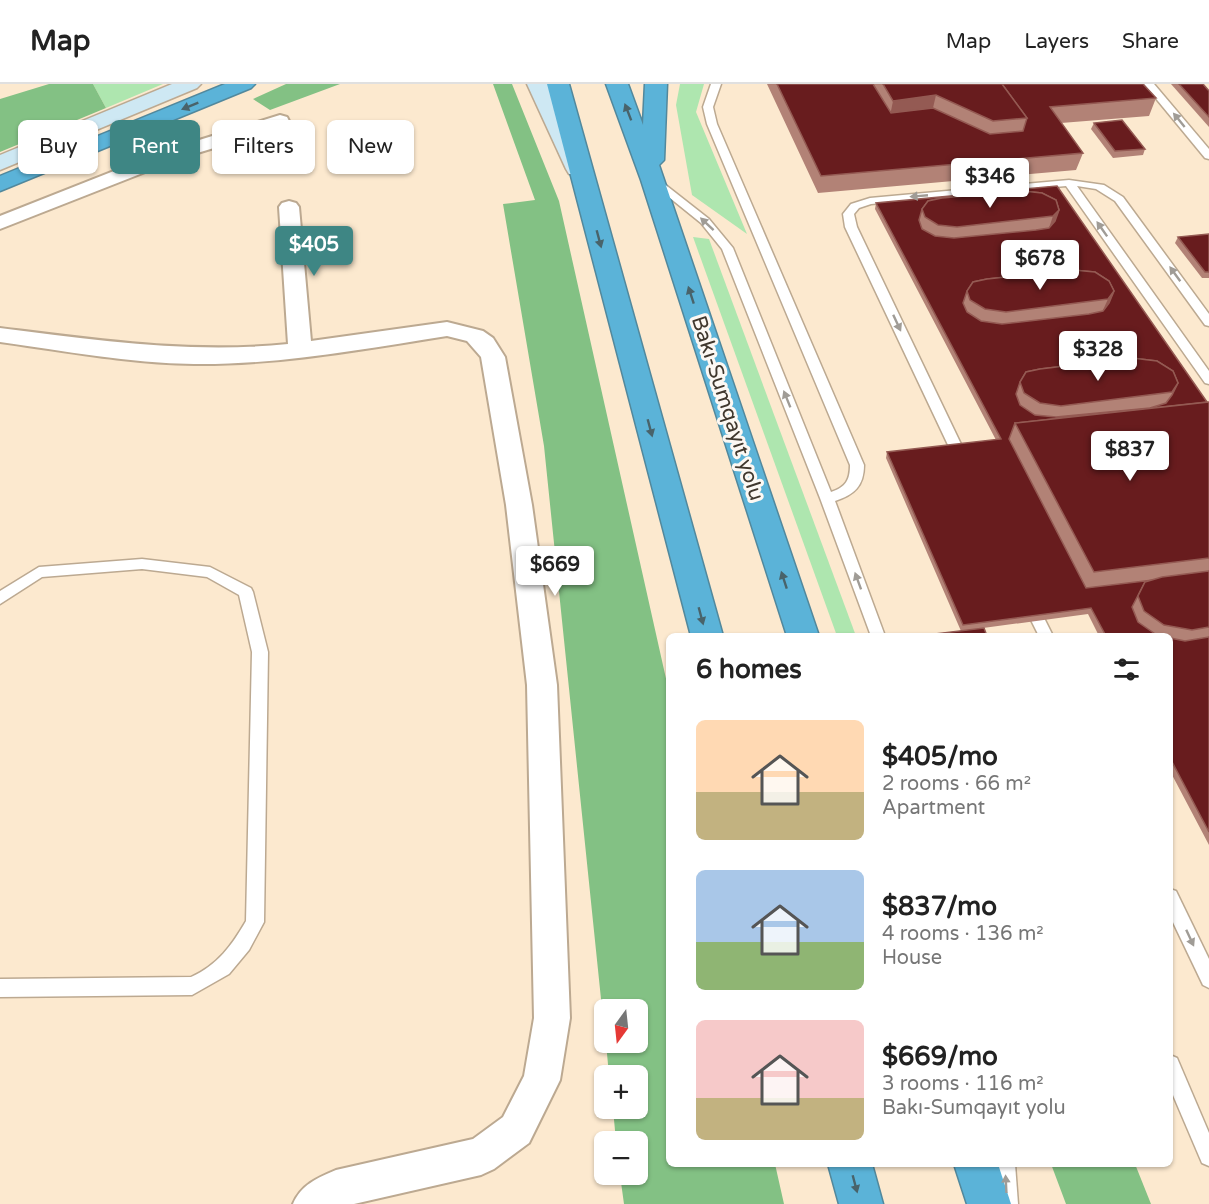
<!DOCTYPE html>
<html lang="en">
<head>
<meta charset="utf-8">
<style>
  :root { --surface:#fff; --page:#f2f2f2; --text:#222; --muted:#767676; --line:#e0e0e0; --accent:#3e8684 }
  body { margin:0; font-family:"Varela Round",sans-serif; background:var(--page); color:var(--text); height:100vh; display:flex; flex-direction:column; font-size:22px; white-space:nowrap }
  * { box-sizing:border-box; margin:0 }
  p { font-size:20px; color:var(--muted) }
  .icon { flex:none; width:33px; height:33px; fill:none; stroke:currentColor; stroke-width:2; stroke-linecap:round; stroke-linejoin:round }
  .map { position:relative; flex:1; overflow:hidden }
  .sheet { position:absolute; left:666px; top:549px; width:507px; height:534px; display:flex; flex-direction:column; background:var(--surface); border-radius:9px; box-shadow:0 2px 4px #0004 }
  .sheet>* { flex:none }
  .hud { position:absolute; left:18px; top:36px; width:558px; height:54px; display:flex; gap:12px }
  .needle { width:39px; rotate:195deg }
  .controls { position:absolute; left:594px; top:915px; display:grid; gap:12px }
  .controls a { display:grid; place-items:center; width:54px; height:54px; border-radius:9px; background:var(--surface); box-shadow:0 2px 4px #0004; font-size:30px }
  .price { position:absolute; translate:-50% -51px; padding:0 14px; border-radius:6px; background:#fff; color:#222; font-size:20px; line-height:39px; filter:drop-shadow(0 2px 3px #0008) }
  .price::after { content:''; position:absolute; left:50%; top:36px; width:18px; height:14px; margin-left:-9px; background:inherit; clip-path:polygon(0 0,100% 0,50% 100%) }
  .price.selected { background:var(--accent); color:#fff }
  ul { padding:0; list-style:none }
  li { display:flex; align-items:center; gap:18px; height:150px; padding:0 30px }
  li span { display:grid; place-items:center; flex:none; width:168px; height:120px; border-radius:9px; color:#555 }
  li>.icon { margin-inline-start:auto }
  span .icon { width:72px; height:72px; fill:#fffc; stroke-width:1 }
  li b { font-size:26px }
  h2 { display:flex; justify-content:space-between; align-items:center; height:72px; padding:0 30px; font-size:26px }
  .pill { padding:0 21px; border-radius:9px; background:var(--surface); box-shadow:0 2px 4px #0004; font-size:21px; line-height:54px }
  .pill.selected { background:var(--accent); color:#fff }
  header { display:flex; align-items:center; gap:36px; box-sizing:border-box; height:84px; padding:0 30px; background:var(--surface); border-bottom:2px solid var(--line) }
  header strong { font-size:28px }
  nav { display:flex; gap:33px; margin-inline-start:auto; font-size:21px }
  .map>svg:first-child { display:block }
</style>
</head>
<body>
<header>
<strong>Map</strong>
<nav><a>Map</a><a>Layers</a><a>Share</a></nav>
</header>
<div class="map">
<svg width="1209" height="1120" viewBox="0 0 1209 1120">
  <rect width="100%" height="100%" fill="#fce9cf"/>
  <!-- green -->
  <g fill="#aee6af">
    <polygon points="93,0 163,0 106,24"/>
    <polygon points="680,0 704,0 696,28 747,150 692,111 676,21"/>
    <polygon points="693,153 709,155 856,552 837,552"/>
  </g>
  <!-- forest -->
  <g fill="#83c184">
    <polygon points="49,0 93,0 106,24 0,68 0,15"/>
    <polygon points="286,0 340,0 270,26 253,15"/>
    <polygon points="493,0 512,0 559,117 669,608 669,1080 775,1080 784,1120 624,1120 620,1091 638,1090 638,1058 616,1057 613,1025 638,1024 638,992 609,991 606,959 638,958 638,926 604,926 604,944 544,362 503,120 535,116"/>
    <polygon points="1051,1080 1135,1080 1151,1120 1066,1120"/>
  </g>
  <g fill="none" stroke-linecap="round" stroke-linejoin="round">
    <defs>
      <g id="lane">
        <path d="M711,0H721L713,23L717,40L864,381C864,402 854,411 835,417L885,552H871L820,414L722,165L701,139L649,97L658,95L709,135L733,164L831,408C846,403 850,396 850,381L707,40L703,23Z"/>
        <polygon points="1144,0 1154,0 1209,65 1209,75 1205,74"/>
        <polygon points="1069,96 1104,101 1123,113 1209,230 1209,242 1205,241 1115,117 1096,105 1077,102 1209,287 1209,300 1205,299 1066,102 871,120 859,124 854,130 857,143 970,379 963,384 958,382 845,143 843,130 851,120 870,114"/>
        <path d="M142,475L210,483L251,504L253,508L268,568L264,838L249,866L229,890L192,911L0,913V895L191,893C218,881 232,861 246,837L252,568L239,511L207,493L142,485L42,493L0,520V507L39,483Z"/>
        <polygon points="1030,514 1035,516 1053,552 1039,552 1023,520"/>
        <polygon points="1170,805 1176,807 1209,875 1209,904 1203,901 1170,832"/>
        <polygon points="1170,971 1177,974 1209,1049 1209,1082 1202,1079 1170,1004"/>
        <polygon points="995,1080 1015,1080 1018,1120 998,1120"/>
      </g>
      <g id="street">
        <polygon points="280,31 287,33 289,37 287,41 257,50 278,67 275,71 261,71 240,56 181,74 0,145 0,132 167,66"/>
        <path d="M289,117L296,119L299,123L311,257L447,238L483,247L493,254L505,273L532,421L557,601L570,934L560,996L529,1059L494,1085L481,1091L354,1120H293C301,1101 317,1094 336,1086L473,1055L503,1033L524,992L534,934L527,601L506,421L481,273L467,257L447,252C364,265 279,281 194,280C129,279 64,267 0,258V244C97,256 190,270 288,260L279,123L282,119Z"/>
      </g>
      <g id="secondary">
        <polygon points="172,0 201,0 197,4 0,86 0,71"/>
        <polygon points="527,0 549,0 588,85 585,90 569,90 566,85"/>
      </g>
      <g id="highway">
        <polygon points="225,0 255,0 251,4 0,107 0,92"/>
        <polygon points="547,0 569,0 723,552 691,552"/>
        <polygon points="606,0 628,0 643,41 645,0 667,0 664,76 659,81 819,552 787,552 641,96"/>
        <polygon points="828,1080 872,1080 883,1120 839,1120"/>
        <polygon points="954,1080 998,1080 1011,1120 967,1120"/>
      </g>
    </defs>
    <!-- lane casing -->
    <use href="#lane" stroke="#bca991" stroke-width="3"/>
    <!-- street casing -->
    <use href="#street" stroke="#bca991" stroke-width="4"/>
    <!-- secondary casing -->
    <use href="#secondary" stroke="#bca991" stroke-width="3"/>
    <!-- highway casing -->
    <use href="#highway" stroke="#52889c" stroke-width="3"/>
    <!-- lane -->
    <use href="#lane" fill="#fff" fill-rule="evenodd"/>
    <!-- street -->
    <use href="#street" fill="#fff" fill-rule="evenodd"/>
    <!-- secondary -->
    <use href="#secondary" fill="#cee8f3" fill-rule="evenodd"/>
    <!-- highway -->
    <use href="#highway" fill="#5bb3d8" fill-rule="evenodd"/>
  </g>
  <!-- wall -->
  <g fill="#b28276">
    <polygon points="767,0 1143,0 1156,14 1149,32 1061,39 1083,69 1076,86 818,109"/>
    <polygon points="1171,0 1203,0 1209,7 1209,43"/>
    <polygon points="1094,39 1145,65 1143,71 1113,74 1091,45"/>
    <polygon points="1057,102 1207,318 1209,318 1209,761 1170,687 1170,552 1099,552 1088,530 961,547 886,374 887,368 996,356 875,125 876,119"/>
    <polygon points="1209,150 1209,194 1202,194 1175,159 1178,153"/>
  </g>
  <!-- shaded-wall -->
  <g fill="#945a53">
    <polygon points="936,11 929,41 887,47 893,17"/>
    <polygon points="1059,126 1053,143 1047,150 1053,132"/>
    <polygon points="1114,207 1106,226 1100,233 1108,215"/>
  </g>
  <!-- building -->
  <g fill="#681c1e" stroke="#945a53" stroke-width="1.5" fill-rule="evenodd">
    <polygon points="777,0 873,0 891,29 933,24 990,50 1023,47 1027,34 1002,0 1143,0 1156,14 1050,23 1083,69 821,92"/>
    <polygon points="883,0 1002,0 1027,34 993,37 936,11 893,17"/>
    <polygon points="1179,0 1203,0 1209,7 1209,33"/>
    <polygon points="1122,36 1145,65 1115,67 1094,39"/>
    <path d="M1057,102L1207,318L1015,339L1009,355L1086,504L1153,496L1145,498L1132,523L1138,538L1158,552H1106L1091,524L963,541L887,368L1001,355L876,119ZM1023,107L1042,109L1056,116L1059,126L1055,137L1049,144L1036,146L954,154L935,152L922,145L919,136L922,125L928,117L942,114ZM1073,186L1095,188L1109,197L1114,207L1109,219L1103,227L1089,230L1002,240L981,237L967,228L963,219L967,207L973,198L987,195ZM1132,274L1157,277L1173,287L1178,299L1172,311L1166,319L1150,324L1056,333L1035,331L1020,321L1016,310L1020,298L1026,288L1040,285Z"/>
    <polygon points="1023,107 1042,109 1056,116 1059,126 1053,132 957,143 938,141 925,133 922,125 928,117 942,114"/>
    <polygon points="1209,150 1209,188 1205,188 1178,153"/>
    <polygon points="1073,186 1095,188 1109,197 1114,207 1108,215 1006,228 985,225 970,216 967,207 973,198 987,195"/>
    <polygon points="1132,274 1157,277 1173,287 1178,299 1172,308 1061,322 1040,319 1024,309 1020,298 1026,288 1040,285"/>
    <polygon points="1209,318 1209,474 1094,488 1015,339"/>
    <polygon points="1209,487 1209,543 1192,546 1164,541 1144,527 1138,512 1145,498 1162,493"/>
    <polygon points="984,544 987,552 927,552 926,551"/>
    <polygon points="1209,553 1209,748 1170,674 1170,554 1185,557"/>
  </g>
  <!-- one-way arrows -->
  <defs><path id="oneway-solid" d="M-6-.8H1V-3.2L6.5 0L1 3.2V.8H-6Z" transform="scale(1.5)"/></defs>
  <g fill="#49636a">
    <use href="#oneway-solid" transform="translate(190 22) rotate(158)"/>
    <use href="#oneway-solid" transform="translate(628 28) rotate(-111)"/>
    <use href="#oneway-solid" transform="translate(599 155) rotate(75)"/>
    <use href="#oneway-solid" transform="translate(691 211) rotate(-108)"/>
    <use href="#oneway-solid" transform="translate(650 344) rotate(75)"/>
    <use href="#oneway-solid" transform="translate(784 496) rotate(-108)"/>
    <use href="#oneway-solid" transform="translate(701 532) rotate(75)"/>
    <use href="#oneway-solid" transform="translate(855 1100) rotate(75)"/>
  </g>
  <g fill="#a09c96">
    <use href="#oneway-solid" transform="translate(1179 36) rotate(-129)"/>
    <use href="#oneway-solid" transform="translate(919 112) rotate(175)"/>
    <use href="#oneway-solid" transform="translate(707 140) rotate(-137)"/>
    <use href="#oneway-solid" transform="translate(1102 145) rotate(-125)"/>
    <use href="#oneway-solid" transform="translate(1175 190) rotate(-126)"/>
    <use href="#oneway-solid" transform="translate(897 239) rotate(65)"/>
    <use href="#oneway-solid" transform="translate(787 315) rotate(-112)"/>
    <use href="#oneway-solid" transform="translate(858 497) rotate(-110)"/>
    <use href="#oneway-solid" transform="translate(1190 854) rotate(65)"/>
    <use href="#oneway-solid" transform="translate(1006 1100) rotate(-93)"/>
  </g>
  <g text-anchor="middle" stroke-width="6" stroke-linejoin="round" paint-order="stroke">
    <!-- street labels -->
    <g font-size="21" fill="#40382e" stroke="#fcf8f3">
      <text transform="translate(728 324) rotate(72)" y="7">Bakı-Sumqayıt yolu</text>
    </g>
  </g>
</svg>
<div class="controls">
<a><svg class="needle" viewBox="-14 -14 28 28"><path d="M0-13l5 13h-10z" fill="#e53935"/><path d="M0 13l5-13h-10z" fill="#767676"/></svg></a>
<a>+</a>
<a>−</a>
</div>
<b class="price" style="left:990px;top:125px">$346</b>
<b class="price selected" style="left:314px;top:193px">$405</b>
<b class="price" style="left:1040px;top:207px">$678</b>
<b class="price" style="left:1098px;top:298px">$328</b>
<b class="price" style="left:1130px;top:398px">$837</b>
<b class="price" style="left:555px;top:513px">$669</b>
<div class="hud">
<a class="pill">Buy</a>
<a class="pill selected">Rent</a>
<a class="pill">Filters</a>
<a class="pill">New</a>
</div>
<section class="sheet">
<h2>6 homes<svg class="icon" aria-label="filters" viewBox="0 0 24 24"><path d="M4 7h16M4 17h16"/><circle cx="9" cy="7" r="2"/><circle cx="15" cy="17" r="2"/></svg></h2>
<ul>
<li><span style="background:linear-gradient(#ffd9b3 60%,#c2b280 0)"><svg class="icon" aria-label="home" viewBox="0 0 24 24"><path d="M3 11l9-7 9 7M6 9v11h12V9"/></svg></span><div><b>$405/mo</b><p>2 rooms · 66 m²</p><p>Apartment</p></div></li>
<li><span style="background:linear-gradient(#a9c7e8 60%,#8fb573 0)"><svg class="icon" aria-label="home" viewBox="0 0 24 24"><path d="M3 11l9-7 9 7M6 9v11h12V9"/></svg></span><div><b>$837/mo</b><p>4 rooms · 136 m²</p><p>House</p></div></li>
<li><span style="background:linear-gradient(#f6c9c9 65%,#c2b280 0)"><svg class="icon" aria-label="home" viewBox="0 0 24 24"><path d="M3 11l9-7 9 7M6 9v11h12V9"/></svg></span><div><b>$669/mo</b><p>3 rooms · 116 m²</p><p>Bakı-Sumqayıt yolu</p></div></li>
</ul>
</section>
</div>
</body>
</html>
